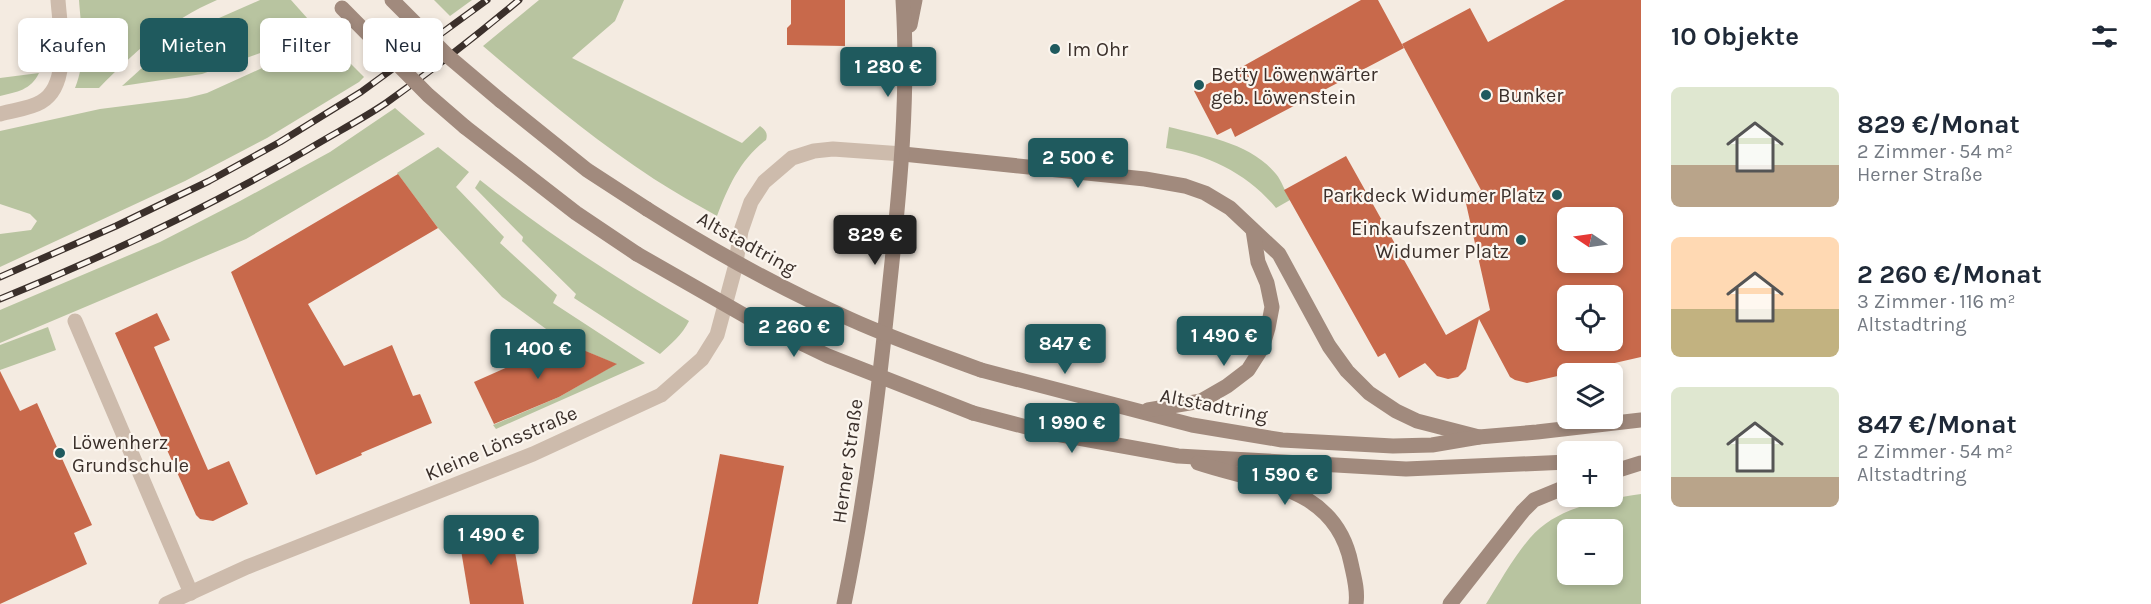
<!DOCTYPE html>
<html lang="de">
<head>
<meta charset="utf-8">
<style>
  :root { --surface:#fff; --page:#f6f6f7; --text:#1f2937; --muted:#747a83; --accent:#1f5a5e }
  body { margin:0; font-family:Karla,sans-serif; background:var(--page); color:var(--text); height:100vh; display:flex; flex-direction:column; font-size:22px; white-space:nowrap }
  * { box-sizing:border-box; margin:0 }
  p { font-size:20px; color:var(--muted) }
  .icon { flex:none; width:33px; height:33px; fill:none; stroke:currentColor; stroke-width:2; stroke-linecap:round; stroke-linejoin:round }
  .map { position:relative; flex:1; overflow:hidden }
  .details { display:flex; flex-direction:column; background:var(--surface); width:510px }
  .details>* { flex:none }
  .guide { position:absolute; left:18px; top:18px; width:570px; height:54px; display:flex; gap:12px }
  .needle { width:39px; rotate:283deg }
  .fabs { position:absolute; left:1557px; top:207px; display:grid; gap:12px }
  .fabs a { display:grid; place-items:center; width:66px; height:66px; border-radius:9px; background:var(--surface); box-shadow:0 3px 9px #0003; font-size:30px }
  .price { position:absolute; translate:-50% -51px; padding:0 14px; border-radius:6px; background:var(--accent); color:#fff; font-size:20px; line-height:39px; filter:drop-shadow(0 2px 3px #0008) }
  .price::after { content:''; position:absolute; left:50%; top:36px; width:18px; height:14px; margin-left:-9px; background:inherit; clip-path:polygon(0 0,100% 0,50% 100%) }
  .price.current { background:#222; color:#fff }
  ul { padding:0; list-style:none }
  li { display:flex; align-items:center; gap:18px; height:150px; padding:0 30px }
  li span { display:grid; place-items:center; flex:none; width:168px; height:120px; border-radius:9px; color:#555 }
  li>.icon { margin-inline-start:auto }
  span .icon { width:72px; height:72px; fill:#fffc; stroke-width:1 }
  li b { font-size:26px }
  h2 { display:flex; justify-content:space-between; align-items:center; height:72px; padding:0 30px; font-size:26px }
  .tag { padding:0 21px; border-radius:9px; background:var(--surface); box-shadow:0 3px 9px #0003; font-size:21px; line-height:54px }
  .tag.current { background:var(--accent); color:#fff }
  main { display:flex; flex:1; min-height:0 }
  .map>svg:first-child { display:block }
</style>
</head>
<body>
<main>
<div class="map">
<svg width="1641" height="604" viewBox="0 0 1641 604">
  <rect width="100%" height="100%" fill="#f4ebe1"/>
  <!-- green -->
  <g fill="#b8c4a0" fill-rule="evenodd">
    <path d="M79,0H217C170,20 134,52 99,88H75C87,60 81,29 79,0Z"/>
    <polygon points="260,0 291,0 316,28 263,52 202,74 122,86 162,50 185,33"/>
    <polygon points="434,0 472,0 450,16"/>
    <path d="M539,0H624L615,21L572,58L742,143L760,126C766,130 768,134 766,140C740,160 728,187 717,216C696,204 674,192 654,179C593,139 538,93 483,46Z"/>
    <polygon points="326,39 364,77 359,82 267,138 185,181 0,267 0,234 31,230 37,221 30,214 0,204 0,131 100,109 187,98 207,93"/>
    <path d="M39,73C31,90 17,92 0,96V78Z"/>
    <polygon points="395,108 425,134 246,239 0,343 0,310 160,242 240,201 330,152"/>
    <path d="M1169,127C1205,136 1251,143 1276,174C1282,181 1285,192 1290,200L1276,208C1248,174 1209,155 1166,148Z"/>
    <polygon points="438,147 469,172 456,187 504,237 500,243 557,295 553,303 645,363 496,429 493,425 559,397 616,364 564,342 502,297 438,228 397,173"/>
    <path d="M480,180C546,233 616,278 689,321C682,335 671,344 660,354L574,298L576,294L522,241L523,237L475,188Z"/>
    <polygon points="48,327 56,350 0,370 0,345"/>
    <path d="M1641,494V604H1486C1500,582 1513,558 1530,538C1558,506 1602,500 1641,494ZM1568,530H1612V574H1568Z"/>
  </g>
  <!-- building -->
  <g fill="#c8694b" fill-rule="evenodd">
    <polygon points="791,0 845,0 845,46 787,45 787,28 791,24"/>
    <polygon points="1361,0 1378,0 1404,48 1235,137 1231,128 1217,135 1194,91 1230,72 1231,73"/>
    <path d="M1565,0H1641V357L1527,383L1515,380L1510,377L1479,319L1466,369L1458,377L1448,379L1437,376L1425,363L1399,378L1385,353L1378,357L1284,190L1346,156L1446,335L1490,310L1465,199L1481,190L1402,44L1470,8L1488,42ZM1568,218H1612V262H1568ZM1568,296H1612V340H1568Z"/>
    <polygon points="398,174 438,228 308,304 344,366 392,345 413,396 420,394 432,423 361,453 362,455 316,475 231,272"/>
    <polygon points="157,313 170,340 154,347 208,470 229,461 248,504 213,521 200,519 196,515 115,333"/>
    <polygon points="564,342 617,364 559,397 494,424 474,382"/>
    <polygon points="0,371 20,411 37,403 92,525 74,533 87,564 0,604"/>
    <polygon points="720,454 784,466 758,604 692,604"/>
    <polygon points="510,523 524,604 470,604 458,532"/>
  </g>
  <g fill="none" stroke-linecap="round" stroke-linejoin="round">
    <!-- street -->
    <g stroke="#cdbbac" stroke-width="15">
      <path d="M0,114C13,110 29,109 41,102C71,85 60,29 58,0"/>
      <polyline points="75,321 191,593"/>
      <polyline points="166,604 247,567 533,454 661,395 702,359 717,335 735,268 741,231 751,202 764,182 792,158 814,151 833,149 903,154"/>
    </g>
    <!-- secondary -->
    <g stroke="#a18a7d" stroke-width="15">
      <polyline points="910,25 915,0"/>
      <polyline points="501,101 587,170 647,209"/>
      <polyline points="465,127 576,213 637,254"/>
      <polyline points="903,154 1145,179 1185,186 1205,193 1230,208 1279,254 1329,346 1347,371 1369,393 1396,411 1417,421 1479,437"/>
      <polyline points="981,370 1192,425 1282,440 1393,446 1432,445 1479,437 1537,432 1641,420"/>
      <polyline points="1148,410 1201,401 1227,386 1248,370 1262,348 1268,328 1272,307 1267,283 1258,262 1253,230"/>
      <polyline points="973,413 1045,432 1178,456 1406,469 1568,462"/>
      <path d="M1198,463C1260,484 1335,485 1351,563C1354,577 1358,590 1356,604"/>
      <polyline points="1612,472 1641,463"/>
      <path d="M844,604C866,497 879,389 890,281C900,187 909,94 903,0"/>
      <polyline points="1450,604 1523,511 1534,500 1568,486"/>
    </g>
    <defs>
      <g id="rail">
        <polyline points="0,277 116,226 209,181 280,142 361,92 487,0"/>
        <path d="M0,299C106,256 209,207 307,150C333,134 361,120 386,103C431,71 476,36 519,0"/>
      </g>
    </defs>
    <!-- rail casing -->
    <use href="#rail" stroke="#3b302b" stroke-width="7"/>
    <!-- rail -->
    <use href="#rail" stroke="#fbf5ee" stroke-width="4.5" stroke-dasharray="14" stroke-linecap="butt"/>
    <!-- secondary-bridge -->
    <g stroke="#a18a7d" stroke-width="15">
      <polyline points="392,0 449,57 501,101"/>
      <polyline points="342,8 428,95 465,127"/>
      <path d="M647,209C713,251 781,289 852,320C894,339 938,354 981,370"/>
      <polyline points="637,254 749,318 828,356 973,413"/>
    </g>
  </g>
  <!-- markers -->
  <g fill="#1f5a5e" stroke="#fbf5ee" stroke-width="2">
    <circle cx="1055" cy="49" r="6"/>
    <circle cx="1199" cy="85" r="6"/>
    <circle cx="1486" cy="95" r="6"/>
    <circle cx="1557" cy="195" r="6"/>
    <circle cx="1521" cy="240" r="6"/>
    <circle cx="60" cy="453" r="6"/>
  </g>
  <g text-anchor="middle" stroke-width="4.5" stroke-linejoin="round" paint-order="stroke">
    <!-- poi labels -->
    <g font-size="20" fill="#3b302b" stroke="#fbf5ee" text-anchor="start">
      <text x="1067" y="56">Im Ohr</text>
      <text x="1211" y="81">Betty Löwenwärter<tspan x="1211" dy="23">geb. Löwenstein</tspan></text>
      <text x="1498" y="102">Bunker</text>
      <text x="1545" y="202" text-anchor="end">Parkdeck Widumer Platz</text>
      <text x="1509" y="235" text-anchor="end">Einkaufszentrum<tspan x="1509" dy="23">Widumer Platz</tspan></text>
      <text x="72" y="449">Löwenherz<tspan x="72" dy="23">Grundschule</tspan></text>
    </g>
    <!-- street labels -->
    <g font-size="20" fill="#3b302b" stroke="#fbf5ee">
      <text transform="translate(747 243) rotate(29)" y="7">Altstadtring</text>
      <text transform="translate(1214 405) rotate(11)" y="7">Altstadtring</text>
      <text transform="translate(501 443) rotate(-23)" y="7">Kleine Lönsstraße</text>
      <text transform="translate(847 461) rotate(-82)" y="7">Herner Straße</text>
    </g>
  </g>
</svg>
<div class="fabs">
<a><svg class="needle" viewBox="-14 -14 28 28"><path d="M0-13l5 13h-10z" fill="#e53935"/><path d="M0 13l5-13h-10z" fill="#747a83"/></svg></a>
<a><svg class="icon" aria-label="locate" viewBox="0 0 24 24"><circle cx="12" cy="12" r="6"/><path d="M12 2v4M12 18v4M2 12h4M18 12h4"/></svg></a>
<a><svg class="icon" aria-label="layers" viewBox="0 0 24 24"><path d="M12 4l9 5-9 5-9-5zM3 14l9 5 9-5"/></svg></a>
<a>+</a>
<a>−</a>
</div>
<b class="price" style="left:888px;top:98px">1 280 €</b>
<b class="price" style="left:1078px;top:189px">2 500 €</b>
<b class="price current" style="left:875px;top:266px">829 €</b>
<b class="price" style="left:794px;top:358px">2 260 €</b>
<b class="price" style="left:1224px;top:367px">1 490 €</b>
<b class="price" style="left:1065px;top:375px">847 €</b>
<b class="price" style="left:538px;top:380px">1 400 €</b>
<b class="price" style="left:1072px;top:454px">1 990 €</b>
<b class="price" style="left:1285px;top:506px">1 590 €</b>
<b class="price" style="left:491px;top:566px">1 490 €</b>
<div class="guide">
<a class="tag">Kaufen</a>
<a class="tag current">Mieten</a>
<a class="tag">Filter</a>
<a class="tag">Neu</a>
</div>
</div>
<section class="details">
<h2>10 Objekte<svg class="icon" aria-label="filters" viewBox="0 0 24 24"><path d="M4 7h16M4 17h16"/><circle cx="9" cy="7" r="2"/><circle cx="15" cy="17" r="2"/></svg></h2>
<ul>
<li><span style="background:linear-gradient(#dfe7d0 65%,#b9a48a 0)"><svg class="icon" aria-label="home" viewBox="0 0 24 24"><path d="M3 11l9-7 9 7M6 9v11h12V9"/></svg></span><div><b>829 €/Monat</b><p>2 Zimmer · 54 m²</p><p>Herner Straße</p></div></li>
<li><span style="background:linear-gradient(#ffd9b3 60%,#c2b280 0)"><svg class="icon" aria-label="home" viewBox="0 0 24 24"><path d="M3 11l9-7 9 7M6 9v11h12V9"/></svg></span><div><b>2 260 €/Monat</b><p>3 Zimmer · 116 m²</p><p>Altstadtring</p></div></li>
<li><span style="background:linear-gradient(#dfe7d0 75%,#b9a48a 0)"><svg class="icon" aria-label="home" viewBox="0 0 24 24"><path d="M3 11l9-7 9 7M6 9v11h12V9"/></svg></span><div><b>847 €/Monat</b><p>2 Zimmer · 54 m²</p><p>Altstadtring</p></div></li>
</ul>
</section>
</main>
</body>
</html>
